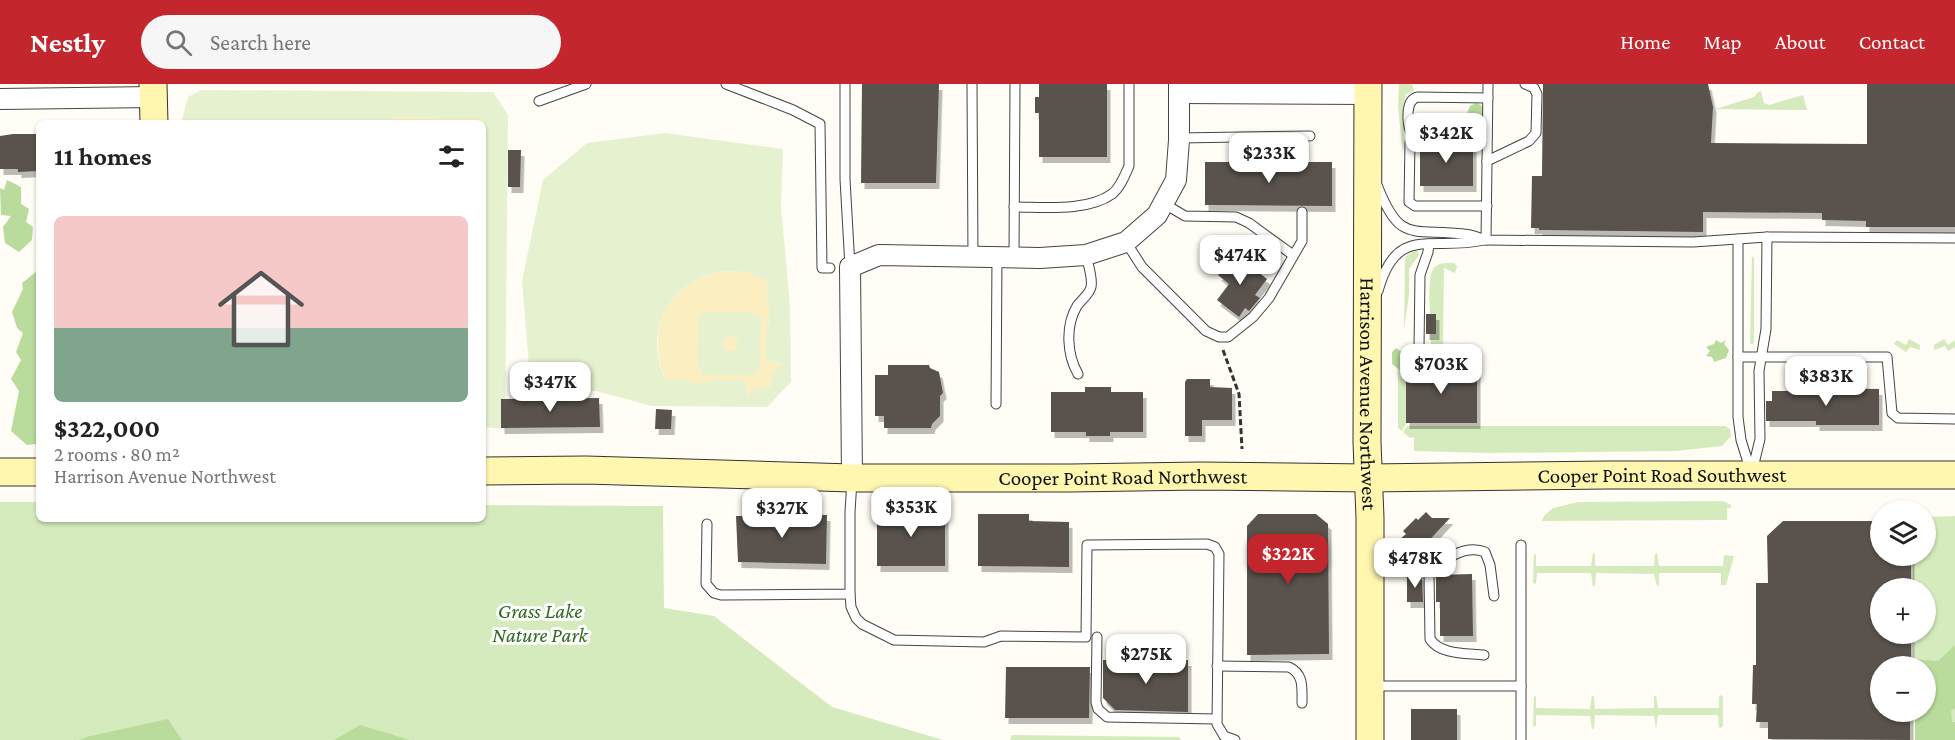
<!DOCTYPE html>
<html lang="en">
<head>
<meta charset="utf-8">
<style>
  :root { --surface:#fff; --page:#f6f6f6; --text:#222; --muted:#767676; --line:#e0e0e0; --accent:#c4262e }
  body { margin:0; font-family:"Crimson Pro",serif; background:var(--page); color:var(--text); height:100vh; display:flex; flex-direction:column; font-size:22px; white-space:nowrap }
  * { box-sizing:border-box; margin:0 }
  p { font-size:20px; color:var(--muted) }
  .icon { flex:none; width:33px; height:33px; fill:none; stroke:currentColor; stroke-width:2; stroke-linecap:round; stroke-linejoin:round }
  .map { position:relative; flex:1; overflow:hidden }
  .details { position:absolute; left:36px; top:36px; width:450px; height:402px; display:flex; flex-direction:column; background:var(--surface); border-radius:9px; box-shadow:0 2px 4px #0004 }
  .details>* { flex:none }
  .controls { position:absolute; left:1870px; top:416px; display:grid; gap:12px }
  .controls a { display:grid; place-items:center; width:66px; height:66px; border-radius:50%; background:var(--surface); box-shadow:0 2px 4px #0004; font-size:30px }
  .price { position:absolute; translate:-50% -51px; padding:0 14px; border-radius:12px; background:#fff; color:#222; font-size:20px; line-height:39px; filter:drop-shadow(0 2px 3px #0008) }
  .price::after { content:''; position:absolute; left:50%; top:36px; width:18px; height:14px; margin-left:-9px; background:inherit; clip-path:polygon(0 0,100% 0,50% 100%) }
  .price.active { background:var(--accent); color:#fff }
  ul { padding:0; list-style:none }
  li { display:grid; align-content:center; gap:12px; height:318px; padding:0 18px }
  li+li { border-top:2px solid var(--line) }
  li span { display:grid; place-items:center; height:186px; border-radius:9px; color:#555 }
  li>.icon { margin-inline-start:auto }
  span .icon { width:108px; height:108px; fill:#fffc; stroke-width:1 }
  li b { font-size:26px }
  h2 { display:flex; justify-content:space-between; align-items:center; height:72px; padding:0 18px; font-size:26px }
  header { display:flex; align-items:center; gap:36px; box-sizing:border-box; height:84px; padding:0 30px; background:var(--accent); color:#fff }
  header strong { font-size:28px }
  nav { display:flex; gap:33px; margin-inline-start:auto; font-size:21px }
  .search { width:420px; height:54px; background:var(--page); display:flex; align-items:center; gap:15px; box-sizing:border-box; padding:0 21px; border-radius:33px; color:var(--muted); font-size:22px }
  .map>svg:first-child { display:block }
</style>
</head>
<body>
<header>
<strong>Nestly</strong>
<div class="search"><svg class="icon" aria-label="search" viewBox="0 0 24 24"><circle cx="10" cy="10" r="6"/><path d="M15 15l6 6"/></svg>Search here</div>
<nav><a>Home</a><a>Map</a><a>About</a><a>Contact</a></nav>
</header>
<div class="map">
<svg width="1955" height="656" viewBox="0 0 1955 656">
  <defs>
    <filter id="shadow"><feDropShadow dx="3.5" dy="6" stdDeviation="0" flood-color="#0004"/></filter>
  </defs>
  <rect width="100%" height="100%" fill="#fffdf5"/>
  <!-- green -->
  <g fill="#d5ebbd">
    <polygon points="1399,0 1412,0 1414,7 1405,11 1403,71 1398,23"/>
    <polygon points="1761,7 1764,19 1769,21 1803,11 1807,26 1715,25 1754,13 1757,9"/>
    <polygon points="1417,166 1419,171 1409,185 1409,211 1404,245 1405,174 1407,171"/>
    <polygon points="1752,172 1754,174 1754,259 1752,261 1750,259"/>
    <path d="M1454,179L1457,182L1455,189L1444,184L1443,260L1452,266L1450,270L1444,272L1437,269L1432,265L1430,250H1436V230H1430C1430,219 1427,189 1435,183C1440,178 1447,179 1454,179Z"/>
    <polygon points="1909,255 1920,261 1920,266 1910,263 1906,268 1894,260 1897,256 1906,261"/>
    <polygon points="1944,255 1948,261 1955,256 1955,263 1948,267 1945,262 1934,266 1934,261"/>
    <polygon points="1398,285 1406,287 1406,340 1402,347 1398,344"/>
    <polygon points="1407,342 1725,342 1730,345 1731,352 1722,362 1676,367 1490,369 1414,367 1414,353 1410,354 1403,348"/>
    <polygon points="1723,417 1731,421 1731,424 1727,424 1727,436 1542,437 1544,432 1553,424 1578,418"/>
    <polygon points="0,418 39,418 39,435 483,435 483,421 663,422 664,524 714,532 832,623 943,656 0,656"/>
    <polygon points="1955,432 1955,656 1915,656 1915,627 1926,627 1926,582 1914,582 1914,549 1926,549 1926,504 1913,504 1913,471 1926,471 1926,433"/>
    <polygon points="1593,469 1595,470 1595,482 1654,482 1655,470 1657,469 1659,482 1723,482 1724,471 1734,472 1726,501 1721,501 1721,489 1659,489 1659,501 1657,502 1654,490 1596,489 1595,501 1593,503 1591,489 1537,489 1536,500 1533,499 1534,470 1536,471 1536,482 1591,482"/>
    <polygon points="1592,611 1594,613 1595,625 1654,624 1654,613 1656,611 1658,624 1719,624 1719,613 1721,611 1723,613 1723,642 1721,644 1719,643 1718,631 1658,631 1656,645 1654,632 1595,631 1594,644 1592,645 1590,632 1536,631 1536,642 1533,642 1534,612 1536,613 1536,624 1590,625"/>
    <polygon points="1012,651 1179,653 1181,656 1010,656"/>
  </g>
  <!-- forest -->
  <g fill="#b9dc9c">
    <polygon points="1476,19 1481,21 1482,24 1484,23 1485,32 1480,38 1468,36 1466,32 1470,22"/>
    <polygon points="7,96 21,103 21,120 29,125 26,138 33,143 32,156 19,168 5,159 3,143 11,132 1,131 0,104 4,106"/>
    <polygon points="37,187 39,187 39,366 35,360 27,361 11,347 19,307 11,295 21,276 16,268 23,249 17,244 12,228 23,205 22,199"/>
    <polygon points="1716,256 1721,259 1726,256 1724,260 1729,266 1726,274 1714,278 1712,273 1706,272 1710,267 1706,263 1714,260"/>
    <polygon points="1396,264 1405,270 1410,268 1413,279 1406,287 1401,287 1392,280 1392,268"/>
    <polygon points="1955,561 1955,624 1951,627 1952,638 1955,638 1955,656 1915,656 1915,627 1926,627 1926,582 1914,582 1914,575 1938,577"/>
    <polygon points="168,635 182,656 78,656 86,653"/>
    <polygon points="360,641 410,656 334,656"/>
  </g>
  <!-- sand -->
  <g fill="#fbeec1">
    <polygon points="394,33 484,34 483,108 483,39 392,39"/>
    <path d="M718,187L745,188L768,197L767,218H770L766,277L782,279L771,301L747,313L746,297L711,296L710,299H689L688,296H665C646,245 665,202 718,187Z"/>
  </g>
  <!-- pitch -->
  <g fill="#e6f2cf" fill-rule="evenodd">
    <polygon points="201,6 493,8 508,31 505,345 483,343 484,35 394,33 392,39 181,39 188,13"/>
    <path d="M665,49L783,65L781,122L790,221L791,298L767,323L652,322L596,307H531L522,197L543,96L587,59ZM718,187L745,188L768,197L767,218L769,219V239H766V277L782,279L773,288L771,301L763,305L757,304L747,312L746,297L711,295L710,299H690L688,296H665C644,246 667,201 718,187Z"/>
    <path d="M705,228H752L755,232H761L760,283L752,291H701V284L697,280L699,234ZM732,252L737,255L738,262L735,266L728,267L723,262C723,256 726,252 732,252Z"/>
  </g>
  <!-- building -->
  <g fill="#5a524d" filter="url(#shadow)">
    <polygon points="862,0 939,0 936,99 861,99"/>
    <polygon points="1039,0 1107,0 1107,73 1039,73 1039,29 1035,29 1035,13 1039,13"/>
    <polygon points="1543,0 1708,0 1713,23 1711,59 1867,60 1867,0 1955,0 1955,143 1866,143 1866,137 1822,136 1822,129 1703,128 1703,148 1539,146 1539,144 1531,144 1532,92 1542,92"/>
    <polygon points="13,50 36,50 36,62 39,62 39,87 18,88 18,85 0,85 0,52"/>
    <rect x="1420" y="59" width="53" height="43"/>
    <polygon points="508,66 521,66 520,103 508,103"/>
    <polygon points="1205,78 1332,78 1332,122 1205,121"/>
    <polygon points="1235,170 1267,195 1255,211 1260,214 1249,227 1245,224 1239,233 1217,216 1229,200 1218,191"/>
    <rect x="1426" y="230" width="10" height="20"/>
    <polygon points="888,281 929,281 930,284 939,288 943,309 940,312 940,332 932,340 931,344 884,344 884,332 875,332 875,291 888,291"/>
    <polygon points="1429,282 1477,284 1477,339 1406,339 1406,284"/>
    <polygon points="1187,295 1210,295 1210,303 1232,304 1232,336 1202,336 1202,352 1185,352 1185,298"/>
    <polygon points="1085,303 1111,303 1111,308 1143,308 1143,348 1110,348 1110,352 1086,352 1086,348 1051,348 1051,308 1085,308"/>
    <polygon points="1814,304 1879,305 1879,341 1816,341 1816,337 1766,337 1766,317 1772,317 1772,307 1814,307"/>
    <polygon points="599,314 600,343 501,344 501,315"/>
    <polygon points="656,325 672,326 671,345 655,345"/>
    <rect x="877" y="427" width="68" height="55"/>
    <polygon points="1426,428 1432,434 1450,434 1407,480 1407,462 1400,455 1406,450 1403,447 1416,434 1418,436"/>
    <polygon points="978,430 1029,430 1029,437 1069,438 1069,483 978,482"/>
    <polygon points="1258,430 1316,430 1328,440 1329,570 1247,571 1247,442"/>
    <polygon points="827,431 826,480 738,478 736,432"/>
    <polygon points="1783,437 1881,437 1881,471 1911,471 1911,504 1881,504 1881,549 1911,549 1911,582 1881,582 1881,627 1910,627 1910,656 1768,655 1768,638 1756,638 1757,620 1752,620 1753,581 1756,581 1756,499 1768,499 1767,452"/>
    <polygon points="1472,490 1473,552 1440,552 1440,518 1436,518 1436,493 1438,491"/>
    <polygon points="1407,491 1422,491 1423,518 1407,518"/>
    <polygon points="1103,576 1188,576 1188,628 1115,626 1103,614"/>
    <polygon points="1006,583 1090,583 1089,634 1005,634"/>
    <rect x="1411" y="625" width="46" height="31"/>
  </g>
  <g fill="none" stroke-linecap="round" stroke-linejoin="round">
    <defs>
      <g id="lane">
        <polyline points="726,0 793,26 820,40 822,184 830,184"/>
        <polyline points="845,0 845,95 850,183"/>
        <polyline points="972,0 973,173"/>
        <polyline points="539,17 586,0"/>
        <polyline points="1417,52 1410,58 1409,118 1415,122 1487,122"/>
        <path d="M1487,52H1417L1411,49C1407,39 1405,15 1418,13L1488,14"/>
        <polyline points="1179,54 1310,52"/>
        <polyline points="1487,77 1529,57 1536,49 1537,10 1534,4 1525,0"/>
        <path d="M1377,101C1400,160 1411,144 1464,150C1471,150 1479,154 1486,156L1693,158L1767,153L1955,154"/>
        <polyline points="1163,119 1185,132 1236,133 1249,139 1293,171"/>
        <path d="M1014,123C1043,123 1087,128 1112,110C1120,104 1125,91 1129,82V0"/>
        <polyline points="1738,155 1738,333 1741,356 1751,388"/>
        <polyline points="1486,156 1488,0"/>
        <polyline points="1126,158 1142,183 1206,247 1219,253 1228,253 1253,233 1269,214 1302,157 1302,128"/>
        <polyline points="1429,160 1428,168 1420,191 1419,263 1423,272 1431,276 1463,277"/>
        <polyline points="1014,174 1015,0"/>
        <path d="M1378,207C1397,139 1431,168 1484,156"/>
        <polyline points="1738,273 1887,273 1892,329 1898,334 1955,335"/>
        <path d="M1078,290C1067,271 1065,242 1077,222C1081,216 1089,211 1091,203C1093,194 1088,180 1086,171"/>
        <polyline points="996,320 997,173"/>
        <polyline points="1752,388 1760,355 1759,287 1766,245 1767,153"/>
        <polyline points="707,440 706,500 714,509 721,511 850,510 850,428 852,396"/>
        <polyline points="850,510 851,523 856,534 862,540 894,556 984,558 1001,552 1086,553 1087,461 1207,460 1215,463 1219,470 1217,640 1224,652 1235,656"/>
        <polyline points="1097,553 1096,618 1098,625 1107,633 1217,635"/>
        <path d="M1484,571C1467,569 1440,571 1430,555L1429,490C1442,476 1465,460 1485,468L1490,481L1494,512"/>
        <path d="M1217,582L1289,583C1304,590 1302,604 1302,619"/>
        <polyline points="1373,602 1521,602"/>
        <polyline points="1521,656 1521,461"/>
      </g>
      <g id="street">
        <polyline points="1179,9 1368,10"/>
        <polyline points="0,15 154,13"/>
        <polyline points="852,394 850,183 879,171 1040,174 1086,171 1126,158 1157,131 1176,96 1179,56 1179,0"/>
      </g>
      <g id="secondary">
        <polyline points="153,0 154,39"/>
        <path id="s1" d="M1368,0L1367,358L1370,434V656"/>
        <path id="s2" d="M483,387L586,386L852,394H1071L1200,392L1368,394L1607,391H1955"/>
        <polyline points="0,388 39,388"/>
      </g>
    </defs>
    <!-- lane casing -->
    <use href="#lane" stroke="#444" stroke-width="11"/>
    <!-- street casing -->
    <use href="#street" stroke="#444" stroke-width="22"/>
    <!-- secondary casing -->
    <use href="#secondary" stroke="#333" stroke-width="29"/>
    <!-- path -->
    <polyline stroke="#333" stroke-width="3" stroke-dasharray="6 3" stroke-linecap="butt" points="1223,266 1239,310 1242,365"/>
    <!-- lane -->
    <use href="#lane" stroke="#fff" stroke-width="9"/>
    <!-- street -->
    <use href="#street" stroke="#fff" stroke-width="20"/>
    <!-- secondary -->
    <use href="#secondary" stroke="#fff6b0" stroke-width="27"/>
  </g>
  <g text-anchor="middle" stroke-width="6" stroke-linejoin="round" paint-order="stroke">
    <!-- street labels -->
    <g font-size="21" fill="#111" stroke="#fff">
      <text dy="7" stroke="none"><textPath href="#s1" startOffset="310">Harrison Avenue Northwest</textPath></text>
      <text dy="7" stroke="none"><textPath href="#s2" startOffset="1179">Cooper Point Road Southwest</textPath></text>
      <text dy="7" stroke="none"><textPath href="#s2" startOffset="640">Cooper Point Road Northwest</textPath></text>
    </g>
    <!-- park labels -->
    <g font-size="21" font-style="italic" fill="#2f6b1f" stroke="#fff">
      <text x="540" y="534">Grass Lake<tspan x="540" dy="24">Nature Park</tspan></text>
    </g>
  </g>
</svg>
<div class="controls">
<a><svg class="icon" aria-label="layers" viewBox="0 0 24 24"><path d="M12 4l9 5-9 5-9-5zM3 14l9 5 9-5"/></svg></a>
<a>+</a>
<a>−</a>
</div>
<b class="price" style="left:1446px;top:80px">$342K</b>
<b class="price" style="left:1269px;top:100px">$233K</b>
<b class="price" style="left:1240px;top:202px">$474K</b>
<b class="price" style="left:1441px;top:311px">$703K</b>
<b class="price" style="left:1826px;top:323px">$383K</b>
<b class="price" style="left:550px;top:329px">$347K</b>
<b class="price" style="left:911px;top:454px">$353K</b>
<b class="price" style="left:782px;top:455px">$327K</b>
<b class="price active" style="left:1288px;top:501px">$322K</b>
<b class="price" style="left:1415px;top:505px">$478K</b>
<b class="price" style="left:1146px;top:601px">$275K</b>
<section class="details">
<h2>11 homes<svg class="icon" aria-label="filters" viewBox="0 0 24 24"><path d="M4 7h16M4 17h16"/><circle cx="9" cy="7" r="2"/><circle cx="15" cy="17" r="2"/></svg></h2>
<ul>
<li><span style="background:linear-gradient(#f6c9c9 60%,#7fa58c 0)"><svg class="icon" aria-label="home" viewBox="0 0 24 24"><path d="M3 11l9-7 9 7M6 9v11h12V9"/></svg></span><div><b>$322,000</b><p>2 rooms · 80 m²</p><p>Harrison Avenue Northwest</p></div></li>
</ul>
</section>
</div>
</body>
</html>
